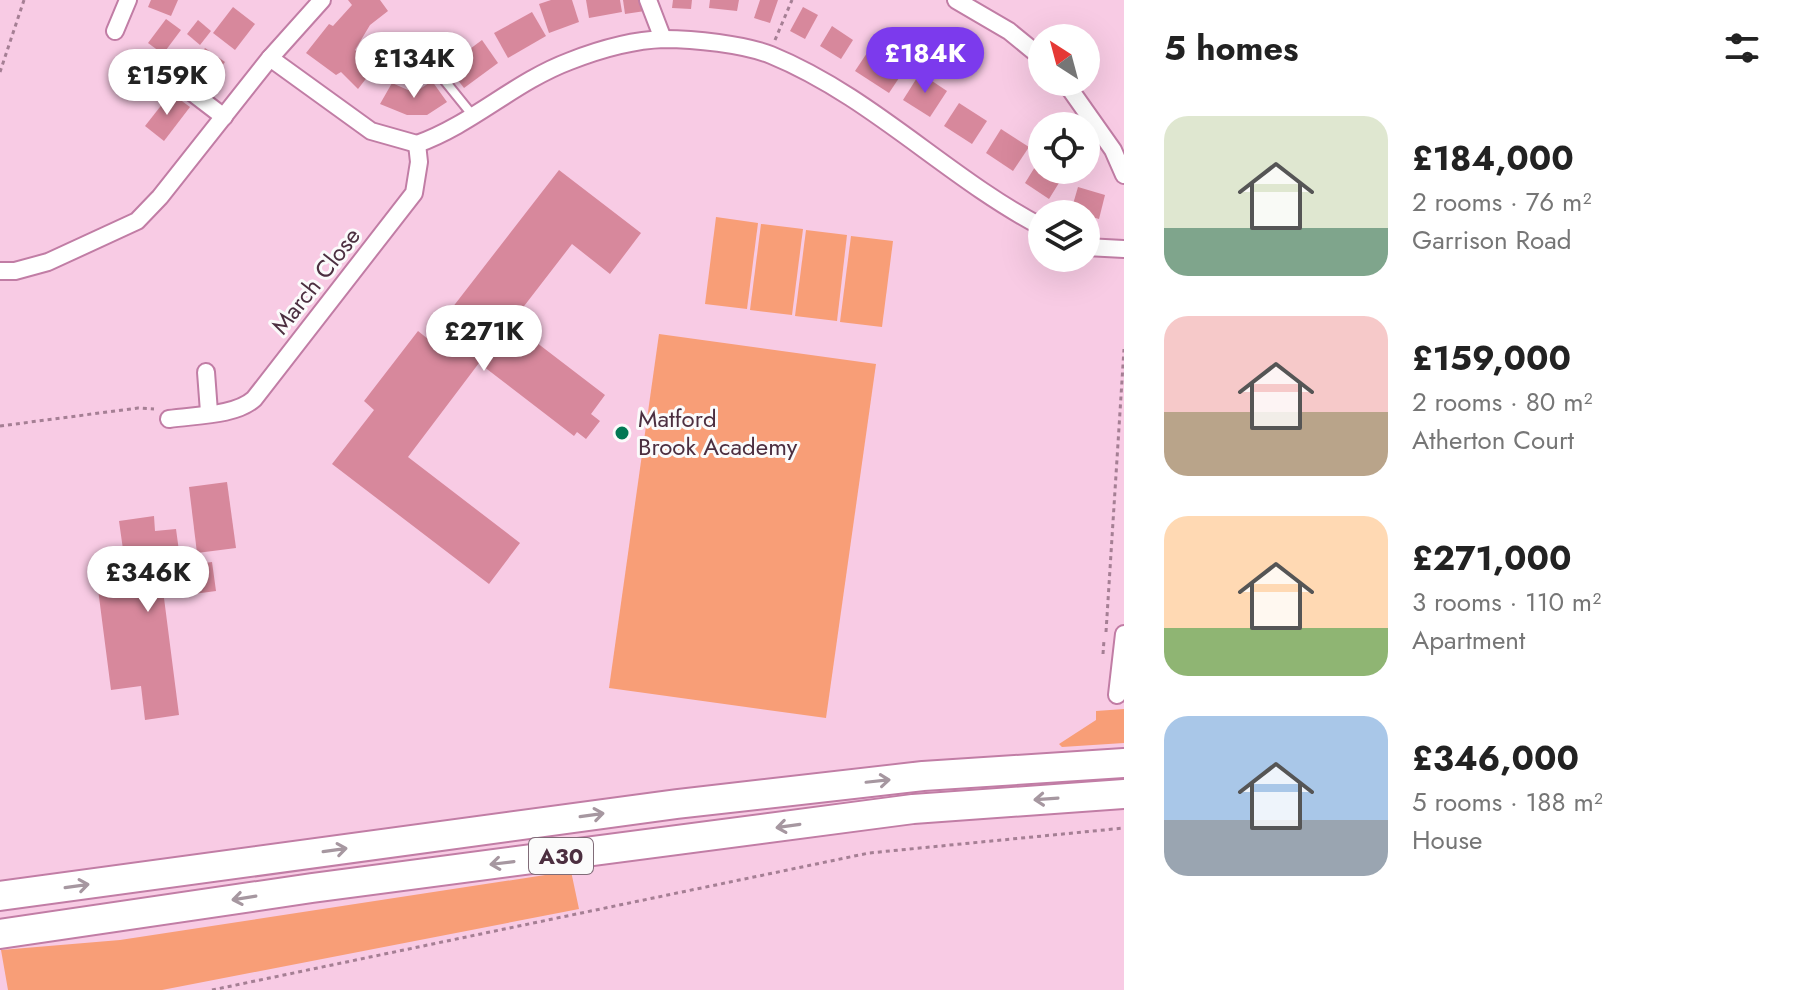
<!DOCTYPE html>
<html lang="en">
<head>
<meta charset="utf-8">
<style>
  :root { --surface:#fff; --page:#f2f2f2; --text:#222; --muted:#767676; --accent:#7c3aed }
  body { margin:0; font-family:Jost,sans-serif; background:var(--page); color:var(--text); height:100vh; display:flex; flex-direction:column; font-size:30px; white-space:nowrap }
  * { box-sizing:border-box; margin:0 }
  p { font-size:26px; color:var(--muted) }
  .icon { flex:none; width:44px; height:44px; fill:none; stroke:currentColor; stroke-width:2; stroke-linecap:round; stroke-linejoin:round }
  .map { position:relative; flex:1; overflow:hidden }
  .drawer { display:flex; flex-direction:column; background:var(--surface); width:680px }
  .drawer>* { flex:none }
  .needle { width:52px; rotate:324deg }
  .buttons { position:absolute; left:1028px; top:24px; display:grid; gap:16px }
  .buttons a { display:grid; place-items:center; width:72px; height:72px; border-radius:50%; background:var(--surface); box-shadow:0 8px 32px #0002; font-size:40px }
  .price { position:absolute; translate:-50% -68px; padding:0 18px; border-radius:28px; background:#fff; color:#222; font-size:26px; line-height:52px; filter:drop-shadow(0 2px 4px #0008) }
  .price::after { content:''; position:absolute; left:50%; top:48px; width:24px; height:18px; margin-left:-12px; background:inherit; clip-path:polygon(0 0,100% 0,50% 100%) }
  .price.on { background:var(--accent); color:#fff }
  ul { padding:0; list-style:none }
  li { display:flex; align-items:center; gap:24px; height:200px; padding:0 40px }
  li span { display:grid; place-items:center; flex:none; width:224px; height:160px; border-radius:24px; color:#555 }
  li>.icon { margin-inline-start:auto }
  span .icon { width:96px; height:96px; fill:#fffc; stroke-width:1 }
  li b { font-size:34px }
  h2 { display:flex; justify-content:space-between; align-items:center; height:96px; padding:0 40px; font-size:34px }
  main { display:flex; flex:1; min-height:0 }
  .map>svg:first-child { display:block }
</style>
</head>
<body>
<main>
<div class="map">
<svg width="1124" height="990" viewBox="0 0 1124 990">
  <rect width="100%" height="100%" fill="#f8cbe4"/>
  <!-- green -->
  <g fill="#f89e77">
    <polygon points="716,217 758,223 747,309 705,304"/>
    <polygon points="761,224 803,229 792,315 750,310"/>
    <polygon points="806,230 847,235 837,321 795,316"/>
    <polygon points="851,236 893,241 882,327 840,322"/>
    <polygon points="659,334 876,364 826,718 609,688"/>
    <polygon points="1124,709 1124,743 1062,747 1059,744 1096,720 1096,711"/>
    <polygon points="571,871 579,909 162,990 8,990 1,950 120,940"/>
  </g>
  <!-- building -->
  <g fill="#d7889c">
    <polygon points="151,0 178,0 171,16 148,7"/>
    <polygon points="348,0 380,0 388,11 370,25 355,50 375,67 358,89 341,72 336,75 306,53 329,24 333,26 352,5"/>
    <polygon points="551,0 572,0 579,22 549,33 539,4"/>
    <polygon points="586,0 620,0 622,12 589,18"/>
    <polygon points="623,0 644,0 645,11 625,14"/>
    <polygon points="673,0 692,0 691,9 672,8"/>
    <polygon points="710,0 739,0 737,11 709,8"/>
    <polygon points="760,0 778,0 770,23 754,18"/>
    <polygon points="233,7 255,24 235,50 213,33"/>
    <polygon points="803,7 818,15 805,39 790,31"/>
    <polygon points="532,12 546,36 508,58 494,33"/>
    <polygon points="166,19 181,30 163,54 148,43"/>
    <polygon points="198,20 211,31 200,45 187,34"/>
    <polygon points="832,26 853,40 841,59 820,46"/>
    <polygon points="482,40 498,63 464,88 447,66"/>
    <polygon points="205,48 225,62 206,87 186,73"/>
    <polygon points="869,50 903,72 889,93 855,71"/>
    <polygon points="920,73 947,91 930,117 903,100"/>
    <polygon points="432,81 447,102 427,115 407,115 380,104 392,83 408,90 420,89"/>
    <polygon points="171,93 190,107 164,141 145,126"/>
    <polygon points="959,103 987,121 972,144 944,126"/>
    <polygon points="1001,129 1029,147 1013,171 986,153"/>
    <polygon points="1038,162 1042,165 1042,170 1050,170 1062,178 1049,199 1025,183"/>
    <polygon points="559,170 641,233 610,274 572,244 511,323 605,395 591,414 600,421 586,439 577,432 574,436 479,363 408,457 520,543 489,584 332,464 374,410 364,401 418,331 428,339"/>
    <polygon points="1078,187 1105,195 1099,219 1071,211"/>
    <polygon points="227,482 236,548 197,553 189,487"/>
    <polygon points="154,516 155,531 176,529 181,566 212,562 216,591 164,598 179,715 145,720 141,686 111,690 98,589 128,585 119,521"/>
  </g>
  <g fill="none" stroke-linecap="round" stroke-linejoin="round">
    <defs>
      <polyline id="service" points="420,62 432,65 474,117"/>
      <g id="minor">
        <polyline points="648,0 663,39"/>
        <polyline points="956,0 1009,31 1042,58"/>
        <polyline points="115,31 128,0"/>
        <path d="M270,58L371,131L417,144C473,124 514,82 570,61C598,50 634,40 664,39C694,39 743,44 771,55C871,96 948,178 1042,227"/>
        <polyline points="1065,82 1113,150 1124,175"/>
        <polyline points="190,91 224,117"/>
        <polyline points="1086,247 1124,249"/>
        <polyline points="0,271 15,271 48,262 137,221 160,197 270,58 322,0"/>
        <polyline points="206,372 209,412"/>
        <path d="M169,419C195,415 235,416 254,399L414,193L419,162L417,144"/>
        <polyline points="1117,695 1124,634"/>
      </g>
      <g id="trunk">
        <polyline points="0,896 677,804 923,776 1124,763"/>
        <polyline points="0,934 312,888 913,809 1124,794"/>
      </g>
    </defs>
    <!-- service casing -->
    <use href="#service" stroke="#c17da5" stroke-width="12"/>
    <!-- minor casing -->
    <use href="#minor" stroke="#c17da5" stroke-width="20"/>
    <!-- trunk casing -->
    <use href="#trunk" stroke="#c17da5" stroke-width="32"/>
    <!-- path -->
    <g stroke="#a57f94" stroke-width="3" stroke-dasharray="4 4" stroke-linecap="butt">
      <polyline points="775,40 792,0"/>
      <polyline points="0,72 24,0"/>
      <polyline points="0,426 138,408 154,409"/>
      <polyline points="1106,632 1124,349"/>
      <polyline points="1103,654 1104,640"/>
      <polyline points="212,990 869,853 1124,828"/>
    </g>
    <!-- service -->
    <use href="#service" stroke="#fff" stroke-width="8"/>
    <!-- minor -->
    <use href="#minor" stroke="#fff" stroke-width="16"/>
    <!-- trunk -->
    <use href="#trunk" stroke="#fff" stroke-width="28"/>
  </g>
  <!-- one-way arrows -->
  <defs><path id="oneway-shaft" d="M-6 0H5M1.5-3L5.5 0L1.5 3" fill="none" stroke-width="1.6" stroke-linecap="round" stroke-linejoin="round" transform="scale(2)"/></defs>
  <g stroke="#a697a0">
    <use href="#oneway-shaft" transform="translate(878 781) rotate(-6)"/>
    <use href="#oneway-shaft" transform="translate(1046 799) rotate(176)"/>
    <use href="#oneway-shaft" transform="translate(592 815) rotate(-8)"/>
    <use href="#oneway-shaft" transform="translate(788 826) rotate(172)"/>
    <use href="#oneway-shaft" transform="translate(335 850) rotate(-8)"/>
    <use href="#oneway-shaft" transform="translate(502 863) rotate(173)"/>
    <use href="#oneway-shaft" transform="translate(77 886) rotate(-8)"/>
    <use href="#oneway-shaft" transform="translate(244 898) rotate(171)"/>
  </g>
  <!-- markers -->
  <circle fill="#027854" stroke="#fbfbfb" stroke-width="3" cx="622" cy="433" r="8"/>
  <g text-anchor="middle" stroke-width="6" stroke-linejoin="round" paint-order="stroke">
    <!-- shield labels -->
    <rect fill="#fbfbfb" stroke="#806c78" stroke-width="2" x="529" y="838" width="64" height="36" rx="6"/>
    <g font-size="22" font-weight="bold" fill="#4c2f40">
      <text x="561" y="864">A30</text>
    </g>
    <!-- street labels -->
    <g font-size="24" fill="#4c2f40" stroke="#fbfbfb">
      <text transform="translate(316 281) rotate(-52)" y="8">March Close</text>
    </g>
    <!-- poi labels -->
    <g font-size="24" fill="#4c2f40" stroke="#fbfbfb" text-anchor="start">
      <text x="638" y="427">Matford<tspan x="638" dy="28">Brook Academy</tspan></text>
    </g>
  </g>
</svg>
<div class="buttons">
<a><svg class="needle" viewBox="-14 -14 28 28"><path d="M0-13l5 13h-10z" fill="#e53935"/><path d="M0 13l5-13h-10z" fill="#767676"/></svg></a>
<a><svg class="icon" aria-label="locate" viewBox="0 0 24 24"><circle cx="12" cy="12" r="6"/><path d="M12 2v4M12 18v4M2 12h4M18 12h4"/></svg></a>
<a><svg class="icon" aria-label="layers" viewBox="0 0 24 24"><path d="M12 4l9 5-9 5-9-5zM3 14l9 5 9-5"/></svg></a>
</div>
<b class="price on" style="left:925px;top:95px">£184K</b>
<b class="price" style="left:414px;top:100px">£134K</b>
<b class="price" style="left:167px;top:117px">£159K</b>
<b class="price" style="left:484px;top:373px">£271K</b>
<b class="price" style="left:148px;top:614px">£346K</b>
</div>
<section class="drawer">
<h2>5 homes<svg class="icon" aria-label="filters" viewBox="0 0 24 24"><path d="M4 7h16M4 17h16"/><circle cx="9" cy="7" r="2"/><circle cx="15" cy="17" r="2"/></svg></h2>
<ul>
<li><span style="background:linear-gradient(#dfe7d0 70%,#7fa58c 0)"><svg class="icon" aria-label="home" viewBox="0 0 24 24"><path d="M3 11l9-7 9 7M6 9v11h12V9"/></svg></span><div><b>£184,000</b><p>2 rooms · 76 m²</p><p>Garrison Road</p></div></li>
<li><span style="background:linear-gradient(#f6c9c9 60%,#b9a48a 0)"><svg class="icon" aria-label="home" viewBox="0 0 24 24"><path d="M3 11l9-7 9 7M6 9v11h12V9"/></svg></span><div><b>£159,000</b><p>2 rooms · 80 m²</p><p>Atherton Court</p></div></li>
<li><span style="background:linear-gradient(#ffd9b3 70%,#8fb573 0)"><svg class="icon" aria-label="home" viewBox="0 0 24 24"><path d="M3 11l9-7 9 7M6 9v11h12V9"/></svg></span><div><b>£271,000</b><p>3 rooms · 110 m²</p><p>Apartment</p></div></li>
<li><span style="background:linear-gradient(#a9c7e8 65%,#9aa5b1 0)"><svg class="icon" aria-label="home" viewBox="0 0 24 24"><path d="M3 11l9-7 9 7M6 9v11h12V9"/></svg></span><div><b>£346,000</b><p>5 rooms · 188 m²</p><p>House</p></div></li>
</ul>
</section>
</main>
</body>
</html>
